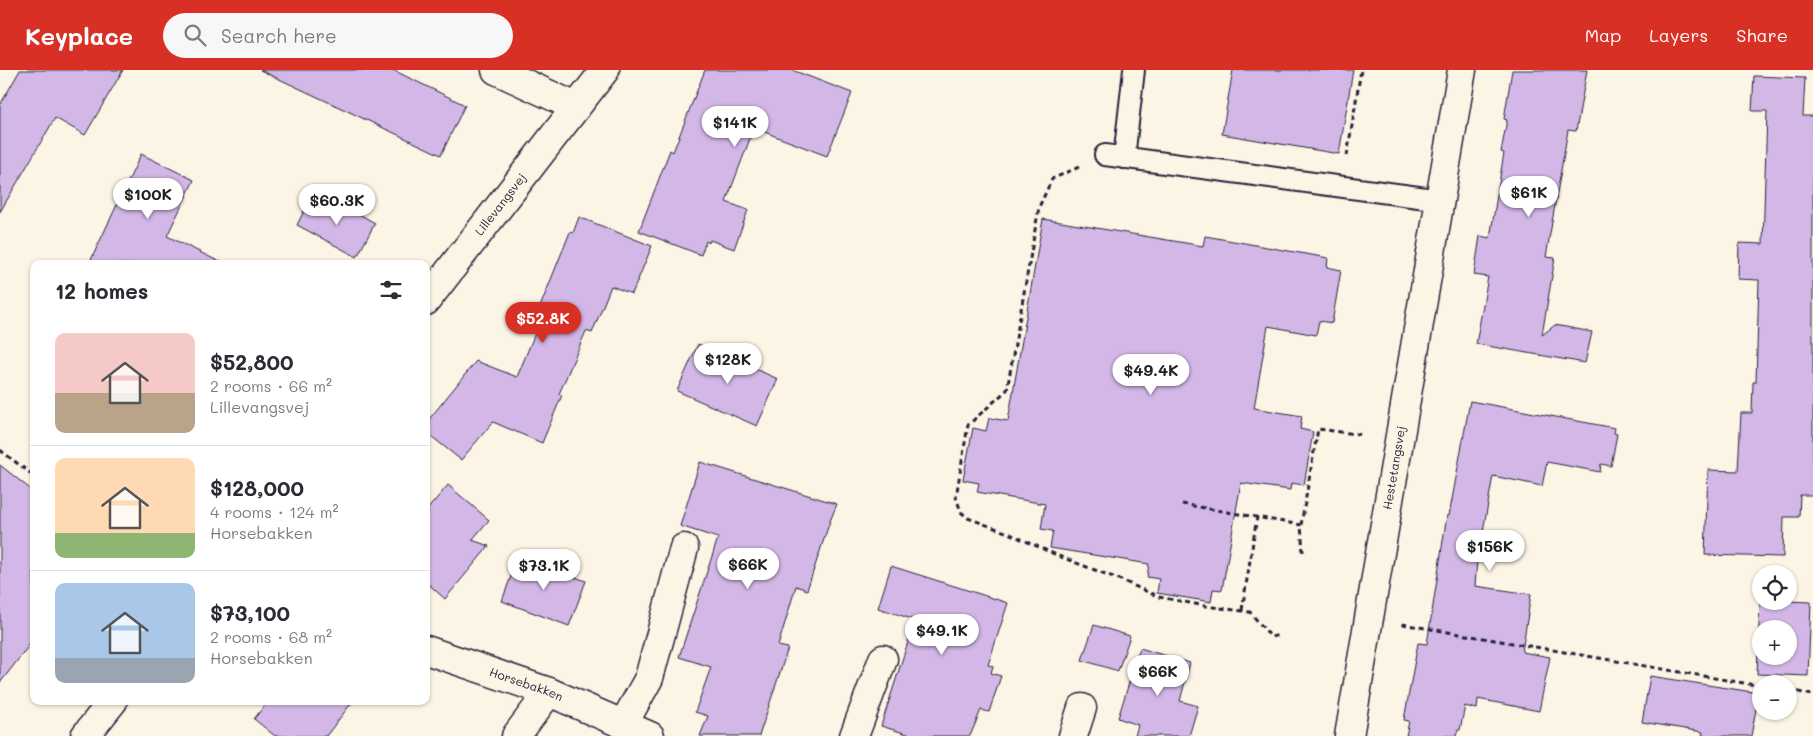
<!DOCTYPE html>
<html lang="en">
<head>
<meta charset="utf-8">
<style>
  :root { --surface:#fff; --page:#f7f7f7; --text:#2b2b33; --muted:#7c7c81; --line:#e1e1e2; --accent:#d93025 }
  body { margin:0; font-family:Mali,sans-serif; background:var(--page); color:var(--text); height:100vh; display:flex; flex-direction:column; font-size:19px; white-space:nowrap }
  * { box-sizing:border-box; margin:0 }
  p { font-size:16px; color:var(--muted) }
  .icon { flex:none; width:28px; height:28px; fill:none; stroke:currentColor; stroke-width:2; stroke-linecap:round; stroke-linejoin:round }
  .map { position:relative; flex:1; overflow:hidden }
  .side { position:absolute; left:30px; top:190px; width:400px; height:445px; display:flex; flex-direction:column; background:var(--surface); border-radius:10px; box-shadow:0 1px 4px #0004 }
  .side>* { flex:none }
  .tools { position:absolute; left:1752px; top:495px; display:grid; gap:10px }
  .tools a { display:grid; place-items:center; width:45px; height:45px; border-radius:50%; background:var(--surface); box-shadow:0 1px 4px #0004; font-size:25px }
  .price { position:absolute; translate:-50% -42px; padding:0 11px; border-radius:18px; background:#fff; color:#222; font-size:16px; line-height:32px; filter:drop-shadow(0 1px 2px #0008) }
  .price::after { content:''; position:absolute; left:50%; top:30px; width:15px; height:11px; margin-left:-8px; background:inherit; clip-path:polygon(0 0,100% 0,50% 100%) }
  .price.on { background:var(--accent); color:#fff }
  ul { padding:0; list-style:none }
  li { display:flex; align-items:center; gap:15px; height:125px; padding:0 25px }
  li+li { border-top:1px solid var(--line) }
  li span { display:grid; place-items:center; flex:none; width:140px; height:100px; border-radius:10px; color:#555 }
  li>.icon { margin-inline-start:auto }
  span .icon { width:60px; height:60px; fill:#fffc; stroke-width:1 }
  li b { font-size:21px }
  h2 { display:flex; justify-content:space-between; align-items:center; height:60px; padding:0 25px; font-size:21px }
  header { display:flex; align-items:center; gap:30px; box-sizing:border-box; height:70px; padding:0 25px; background:var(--accent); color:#fff }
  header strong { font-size:24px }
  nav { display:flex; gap:28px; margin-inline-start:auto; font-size:18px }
  .search { width:350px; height:45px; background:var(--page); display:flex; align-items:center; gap:12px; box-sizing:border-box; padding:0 18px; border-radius:28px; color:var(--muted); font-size:19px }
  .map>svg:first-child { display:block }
</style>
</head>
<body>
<header>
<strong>Keyplace</strong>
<div class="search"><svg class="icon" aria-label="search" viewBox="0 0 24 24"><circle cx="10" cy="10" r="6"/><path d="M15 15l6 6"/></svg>Search here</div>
<nav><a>Map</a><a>Layers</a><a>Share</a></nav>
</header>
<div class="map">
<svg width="1813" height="666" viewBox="0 0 1813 666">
  <rect width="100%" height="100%" fill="#fcf5e5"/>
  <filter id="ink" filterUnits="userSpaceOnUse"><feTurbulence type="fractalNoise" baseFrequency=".02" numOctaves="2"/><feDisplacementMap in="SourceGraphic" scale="10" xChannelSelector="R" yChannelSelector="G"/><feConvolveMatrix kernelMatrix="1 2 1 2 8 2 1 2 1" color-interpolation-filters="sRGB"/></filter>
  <g filter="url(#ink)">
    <!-- building -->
    <g fill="#d3b8e7" stroke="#22223b" fill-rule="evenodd">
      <polygon points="20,0 123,0 85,65 55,48 0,142 0,35"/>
      <polygon points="260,0 393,0 465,35 441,85"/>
      <polygon points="705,0 792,0 852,23 827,86 754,58 726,132 748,140 734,179 710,170 709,173 706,171 701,185 639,161 670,80 673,82"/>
      <polygon points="1233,0 1353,0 1339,84 1222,64"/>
      <polygon points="1512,0 1587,0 1576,61 1568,60 1546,187 1555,188 1542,265 1555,255 1592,262 1585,293 1476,274 1488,207 1474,205 1480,166 1490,168 1504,83 1501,82 1507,50 1504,49"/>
      <polygon points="1754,6 1805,8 1803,46 1813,46 1813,425 1800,425 1799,447 1784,447 1783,487 1705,485 1708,400 1738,401 1741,343 1752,343 1753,312 1756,312 1759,210 1738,209 1739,173 1763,174 1767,41 1752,41"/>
      <polygon points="141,84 194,110 167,166 224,194 89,194"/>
      <polygon points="311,127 337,141 341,134 375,153 357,187 297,155"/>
      <polygon points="579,147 652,176 632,224 611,216 592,263 586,261 559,324 562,325 542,373 493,352 461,390 426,362 426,353 476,291 517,307 543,244 538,242 570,162 573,163"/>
      <polygon points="1043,149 1203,176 1205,166 1328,188 1327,197 1341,200 1332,253 1319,251 1316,265 1268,256 1254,338 1302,346 1300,359 1313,362 1304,415 1291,413 1290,420 1241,413 1222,520 1213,519 1211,532 1157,523 1159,509 1147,507 1149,494 1050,478 1053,461 1041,459 1045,434 977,422 979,413 963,410 973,358 986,361 989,348 1008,351"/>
      <polygon points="698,274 778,309 757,356 677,321"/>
      <polygon points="1470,331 1615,358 1614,363 1617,364 1611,396 1601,394 1600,402 1547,392 1542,416 1493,406 1480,478 1478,478 1475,516 1531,524 1522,582 1550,587 1539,641 1478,629 1477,639 1465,636 1460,660 1458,660 1456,666 1406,666 1409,651 1404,650 1418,573 1427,574 1447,445 1449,446"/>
      <polygon points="700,392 837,434 830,451 807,520 796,516 778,576 788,578 759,666 700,666 708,646 695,642 711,597 679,587 718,468 680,456"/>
      <polygon points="0,395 34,422 34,569 0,613"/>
      <polygon points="448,415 489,450 472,470 489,476 445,529 426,512 426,441"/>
      <polygon points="518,487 586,511 569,556 502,531"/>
      <polygon points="891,496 1008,533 988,595 993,596 991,603 1001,606 989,642 981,640 970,666 914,666 881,656 915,550 878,538"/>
      <path d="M1760,530L1811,532L1808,606L1757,604ZM1761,559H1789V586H1761Z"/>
      <polygon points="1094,555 1130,566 1118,601 1082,590"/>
      <polygon points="1140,578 1190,593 1180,631 1198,636 1189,666 1135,666 1138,655 1118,648"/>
      <polygon points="1650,606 1759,623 1751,666 1702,666 1703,662 1642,652"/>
      <polygon points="268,631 353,631 326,666 275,666 254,649"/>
    </g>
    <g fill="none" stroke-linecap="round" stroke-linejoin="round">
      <defs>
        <g id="lane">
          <polyline points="1105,85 1441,130"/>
          <polyline points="1124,88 1134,0"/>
        </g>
        <g id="street">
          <polyline points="496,0 576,37"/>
          <path id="s1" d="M426,580L549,622L650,666"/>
          <polyline points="624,653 649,608 684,478"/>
          <polyline points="516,666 549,622"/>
          <polyline points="854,666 883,589"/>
          <polyline points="1073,666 1082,638"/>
          <path id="s2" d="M1349,666L1462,0"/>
        </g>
        <g id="secondary">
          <path id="s3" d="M426,231L605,0"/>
          <polyline points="85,666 113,631"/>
        </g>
      </defs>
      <!-- lane casing -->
      <use href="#lane" stroke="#22223b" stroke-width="24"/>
      <!-- street casing -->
      <use href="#street" stroke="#22223b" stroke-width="31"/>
      <!-- secondary casing -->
      <use href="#secondary" stroke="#22223b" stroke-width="31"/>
      <!-- path -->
      <g stroke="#22223b" stroke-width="3" stroke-dasharray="5 4" stroke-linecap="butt">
        <polyline points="1347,86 1361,0"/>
        <polyline points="1079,97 1052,109 1039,137 1007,320 968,355 956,427 961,442 968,448 1008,463 1061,487 1121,510 1159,527 1205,536 1250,542 1271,567 1279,565"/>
        <polyline points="0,380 34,406"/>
        <polyline points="1182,434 1301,455"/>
        <polyline points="1303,482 1301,455 1318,359 1364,365"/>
        <polyline points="1242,540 1257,447"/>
        <polyline points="1402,554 1761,616"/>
        <polyline points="1789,620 1813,625"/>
      </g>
      <!-- lane -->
      <use href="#lane" stroke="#fcf5e5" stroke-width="20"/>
      <!-- street -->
      <use href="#street" stroke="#fcf5e5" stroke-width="28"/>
      <!-- secondary -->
      <use href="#secondary" stroke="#fcf5e5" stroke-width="28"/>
    </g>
  </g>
  <g text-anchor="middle" stroke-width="5" stroke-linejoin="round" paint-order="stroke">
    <!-- street labels -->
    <g font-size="12" fill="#22223b" stroke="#fcf5e5">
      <text dy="4" stroke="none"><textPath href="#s3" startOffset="122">Lillevangsvej</textPath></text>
      <text dy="4" stroke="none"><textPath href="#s2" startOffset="272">Hestetangsvej</textPath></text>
      <text dy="4" stroke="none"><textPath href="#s1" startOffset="106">Horsebakken</textPath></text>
    </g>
  </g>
</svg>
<div class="tools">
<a><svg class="icon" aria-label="locate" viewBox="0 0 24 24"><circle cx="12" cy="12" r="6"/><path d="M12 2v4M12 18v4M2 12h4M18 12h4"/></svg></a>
<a>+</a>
<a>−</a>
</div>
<b class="price" style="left:735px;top:78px">$141K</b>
<b class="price" style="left:1529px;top:148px">$61K</b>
<b class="price" style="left:148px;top:150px">$100K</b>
<b class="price" style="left:337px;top:156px">$60.3K</b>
<b class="price on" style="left:543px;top:274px">$52.8K</b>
<b class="price" style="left:728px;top:315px">$128K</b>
<b class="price" style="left:1151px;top:326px">$49.4K</b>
<b class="price" style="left:1490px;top:502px">$156K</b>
<b class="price" style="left:748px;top:520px">$66K</b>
<b class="price" style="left:544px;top:521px">$73.1K</b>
<b class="price" style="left:942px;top:586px">$49.1K</b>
<b class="price" style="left:1158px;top:627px">$66K</b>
<section class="side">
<h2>12 homes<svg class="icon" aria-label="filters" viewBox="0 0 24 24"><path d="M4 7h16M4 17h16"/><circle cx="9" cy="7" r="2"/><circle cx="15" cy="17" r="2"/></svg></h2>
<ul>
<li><span style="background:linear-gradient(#f6c9c9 60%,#b9a48a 0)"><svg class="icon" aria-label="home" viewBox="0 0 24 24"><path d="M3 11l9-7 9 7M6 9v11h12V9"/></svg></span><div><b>$52,800</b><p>2 rooms · 66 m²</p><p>Lillevangsvej</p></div></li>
<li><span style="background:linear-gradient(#ffd9b3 75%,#8fb573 0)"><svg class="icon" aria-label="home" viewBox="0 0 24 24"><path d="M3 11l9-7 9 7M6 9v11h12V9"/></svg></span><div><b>$128,000</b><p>4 rooms · 124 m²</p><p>Horsebakken</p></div></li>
<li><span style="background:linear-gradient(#a9c7e8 75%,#9aa5b1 0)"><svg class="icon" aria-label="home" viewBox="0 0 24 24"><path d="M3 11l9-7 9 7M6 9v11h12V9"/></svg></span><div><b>$73,100</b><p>2 rooms · 68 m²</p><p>Horsebakken</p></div></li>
</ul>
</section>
</div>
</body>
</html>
